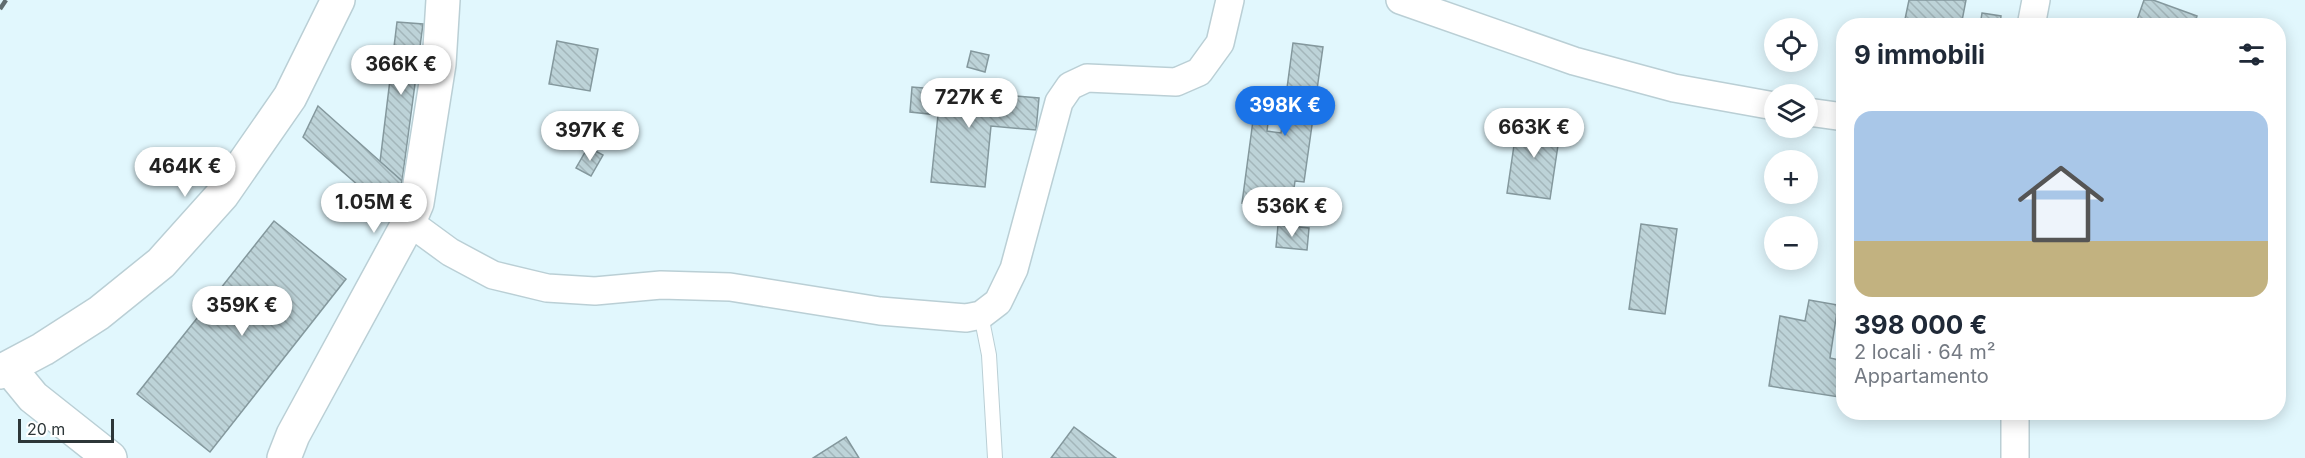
<!DOCTYPE html>
<html lang="it">
<head>
<meta charset="utf-8">
<style>
  :root { --surface:#fff; --page:#f2f2f3; --text:#1f2937; --muted:#747a83; --line:#e0e1e3; --accent:#1a73e8 }
  body { margin:0; font-family:Inter,sans-serif; background:var(--page); color:var(--text); height:100vh; display:flex; flex-direction:column; font-size:22px; white-space:nowrap }
  * { box-sizing:border-box; margin:0 }
  p { font-size:20px; color:var(--muted) }
  .icon { flex:none; width:33px; height:33px; fill:none; stroke:currentColor; stroke-width:2; stroke-linecap:round; stroke-linejoin:round }
  .map { position:relative; flex:1; overflow:hidden }
  .details { position:absolute; left:1836px; top:18px; width:450px; height:402px; display:flex; flex-direction:column; background:var(--surface); border-radius:24px; box-shadow:0 3px 15px #0003 }
  .details>* { flex:none }
  .fabs { position:absolute; left:1764px; top:18px; display:grid; gap:12px }
  .fabs a { display:grid; place-items:center; width:54px; height:54px; border-radius:50%; background:var(--surface); box-shadow:0 3px 15px #0003; font-size:30px }
  .scale { position:absolute; left:18px; bottom:15px; width:96px; box-sizing:border-box; padding-left:6px; border:3px solid #2d3638; border-top:0; font-size:16px; line-height:21px; white-space:nowrap; color:#2d3638; -webkit-text-stroke:4px #fff; paint-order:stroke }
  .price { position:absolute; translate:-50% -51px; padding:0 14px; border-radius:21px; background:#fff; color:#222; font-size:20px; line-height:39px; filter:drop-shadow(0 2px 3px #0008) }
  .price::after { content:''; position:absolute; left:50%; top:36px; width:18px; height:14px; margin-left:-9px; background:inherit; clip-path:polygon(0 0,100% 0,50% 100%) }
  .price.current { background:var(--accent); color:#fff }
  ul { padding:0; list-style:none }
  li { display:grid; align-content:center; gap:12px; height:318px; padding:0 18px }
  li+li { border-top:2px solid var(--line) }
  li span { display:grid; place-items:center; height:186px; border-radius:18px; color:#555 }
  li>.icon { margin-inline-start:auto }
  span .icon { width:108px; height:108px; fill:#fffc; stroke-width:1 }
  li b { font-size:26px }
  h2 { display:flex; justify-content:space-between; align-items:center; height:72px; padding:0 18px; font-size:26px }
  .map>svg:first-child { display:block }
</style>
</head>
<body>
<div class="map">
<svg width="2305" height="458" viewBox="0 0 2305 458">
  <defs>
    <pattern id="building-back-hatch" width="6" height="6" patternUnits="userSpaceOnUse" patternTransform="scale(1.5)"><rect width="6" height="6" fill="#bdd3d8"/><path d="M-1 5l2 2M0 0l6 6M5-1l2 2" fill="none" stroke="#a3b6ba"/></pattern>
  </defs>
  <rect width="100%" height="100%" fill="#e1f7fd"/>
  <!-- building -->
  <g fill="url(#building-back-hatch)" stroke="#84989d" stroke-width="1.5">
    <polygon points="1909,0 1966,0 1961,26 1904,24"/>
    <polygon points="2144,0 2153,0 2197,16 2194,26 2135,26"/>
    <polygon points="1982,13 2001,16 2000,26 1980,26"/>
    <polygon points="397,22 423,24 402,181 380,162"/>
    <polygon points="557,41 598,49 590,91 549,84"/>
    <polygon points="1293,43 1323,47 1304,182 1295,181 1291,210 1242,203 1254,113 1269,115 1267,131 1281,133"/>
    <polygon points="971,51 989,55 985,72 967,67"/>
    <polygon points="912,87 1039,98 1036,130 991,126 985,187 931,182 938,115 910,112"/>
    <polygon points="318,106 402,181 391,214 303,137"/>
    <polygon points="1518,118 1561,125 1550,199 1507,193"/>
    <polygon points="588,147 603,155 591,176 576,168"/>
    <polygon points="274,221 346,279 210,452 137,394"/>
    <polygon points="1641,224 1677,229 1665,314 1629,309"/>
    <polygon points="1278,225 1309,228 1307,250 1276,247"/>
    <polygon points="1809,300 1838,305 1830,358 1844,361 1839,397 1769,386 1780,316 1805,321"/>
    <polygon points="1074,427 1116,458 1051,458"/>
    <polygon points="846,437 859,458 813,458"/>
  </g>
  <g fill="none" stroke-linecap="round" stroke-linejoin="round">
    <defs>
      <polyline id="lane" points="981,315 989,355 995,458"/>
      <g id="street">
        <polyline points="1400,0 1574,61 1674,88 1774,106"/>
        <polyline points="2031,26 2036,0"/>
        <polyline points="1808,112 1844,117"/>
        <polyline points="409,222 450,252 493,275 547,288 595,291 661,285 730,287 880,311 966,318 981,315 998,302 1014,269 1059,102 1070,86 1087,78 1176,82 1199,72 1220,43 1230,0"/>
        <polyline points="2015,458 2015,412"/>
      </g>
      <g id="secondary">
        <polyline points="10,369 33,397 110,458"/>
        <polyline points="0,372 43,349 99,313 161,263 222,195 290,97 338,0"/>
        <polyline points="284,458 293,435 409,222 417,203 439,64 443,0"/>
      </g>
    </defs>
    <!-- lane casing -->
    <use href="#lane" stroke="#bacfd5" stroke-width="16"/>
    <!-- street casing -->
    <use href="#street" stroke="#bacfd5" stroke-width="30"/>
    <!-- secondary casing -->
    <use href="#secondary" stroke="#bacfd5" stroke-width="36"/>
    <!-- lane -->
    <use href="#lane" stroke="#fff" stroke-width="14"/>
    <!-- street -->
    <use href="#street" stroke="#fff" stroke-width="27"/>
    <!-- secondary -->
    <use href="#secondary" stroke="#fff" stroke-width="33"/>
    <!-- rail -->
    <polyline stroke="#5f6c6f" stroke-width="4.5" stroke-dasharray="12 6" stroke-linecap="butt" points="0,9 6,0"/>
  </g>
</svg>
<div class="fabs">
<a><svg class="icon" aria-label="locate" viewBox="0 0 24 24"><circle cx="12" cy="12" r="6"/><path d="M12 2v4M12 18v4M2 12h4M18 12h4"/></svg></a>
<a><svg class="icon" aria-label="layers" viewBox="0 0 24 24"><path d="M12 4l9 5-9 5-9-5zM3 14l9 5 9-5"/></svg></a>
<a>+</a>
<a>−</a>
</div>
<div class="scale">20 m</div>
<b class="price" style="left:401px;top:96px">366K €</b>
<b class="price" style="left:969px;top:129px">727K €</b>
<b class="price current" style="left:1285px;top:137px">398K €</b>
<b class="price" style="left:1534px;top:159px">663K €</b>
<b class="price" style="left:590px;top:162px">397K €</b>
<b class="price" style="left:185px;top:198px">464K €</b>
<b class="price" style="left:374px;top:234px">1.05M €</b>
<b class="price" style="left:1292px;top:238px">536K €</b>
<b class="price" style="left:242px;top:337px">359K €</b>
<section class="details">
<h2>9 immobili<svg class="icon" aria-label="filters" viewBox="0 0 24 24"><path d="M4 7h16M4 17h16"/><circle cx="9" cy="7" r="2"/><circle cx="15" cy="17" r="2"/></svg></h2>
<ul>
<li><span style="background:linear-gradient(#a9c7e8 70%,#c2b280 0)"><svg class="icon" aria-label="home" viewBox="0 0 24 24"><path d="M3 11l9-7 9 7M6 9v11h12V9"/></svg></span><div><b>398 000 €</b><p>2 locali · 64 m²</p><p>Appartamento</p></div></li>
</ul>
</section>
</div>
</body>
</html>
